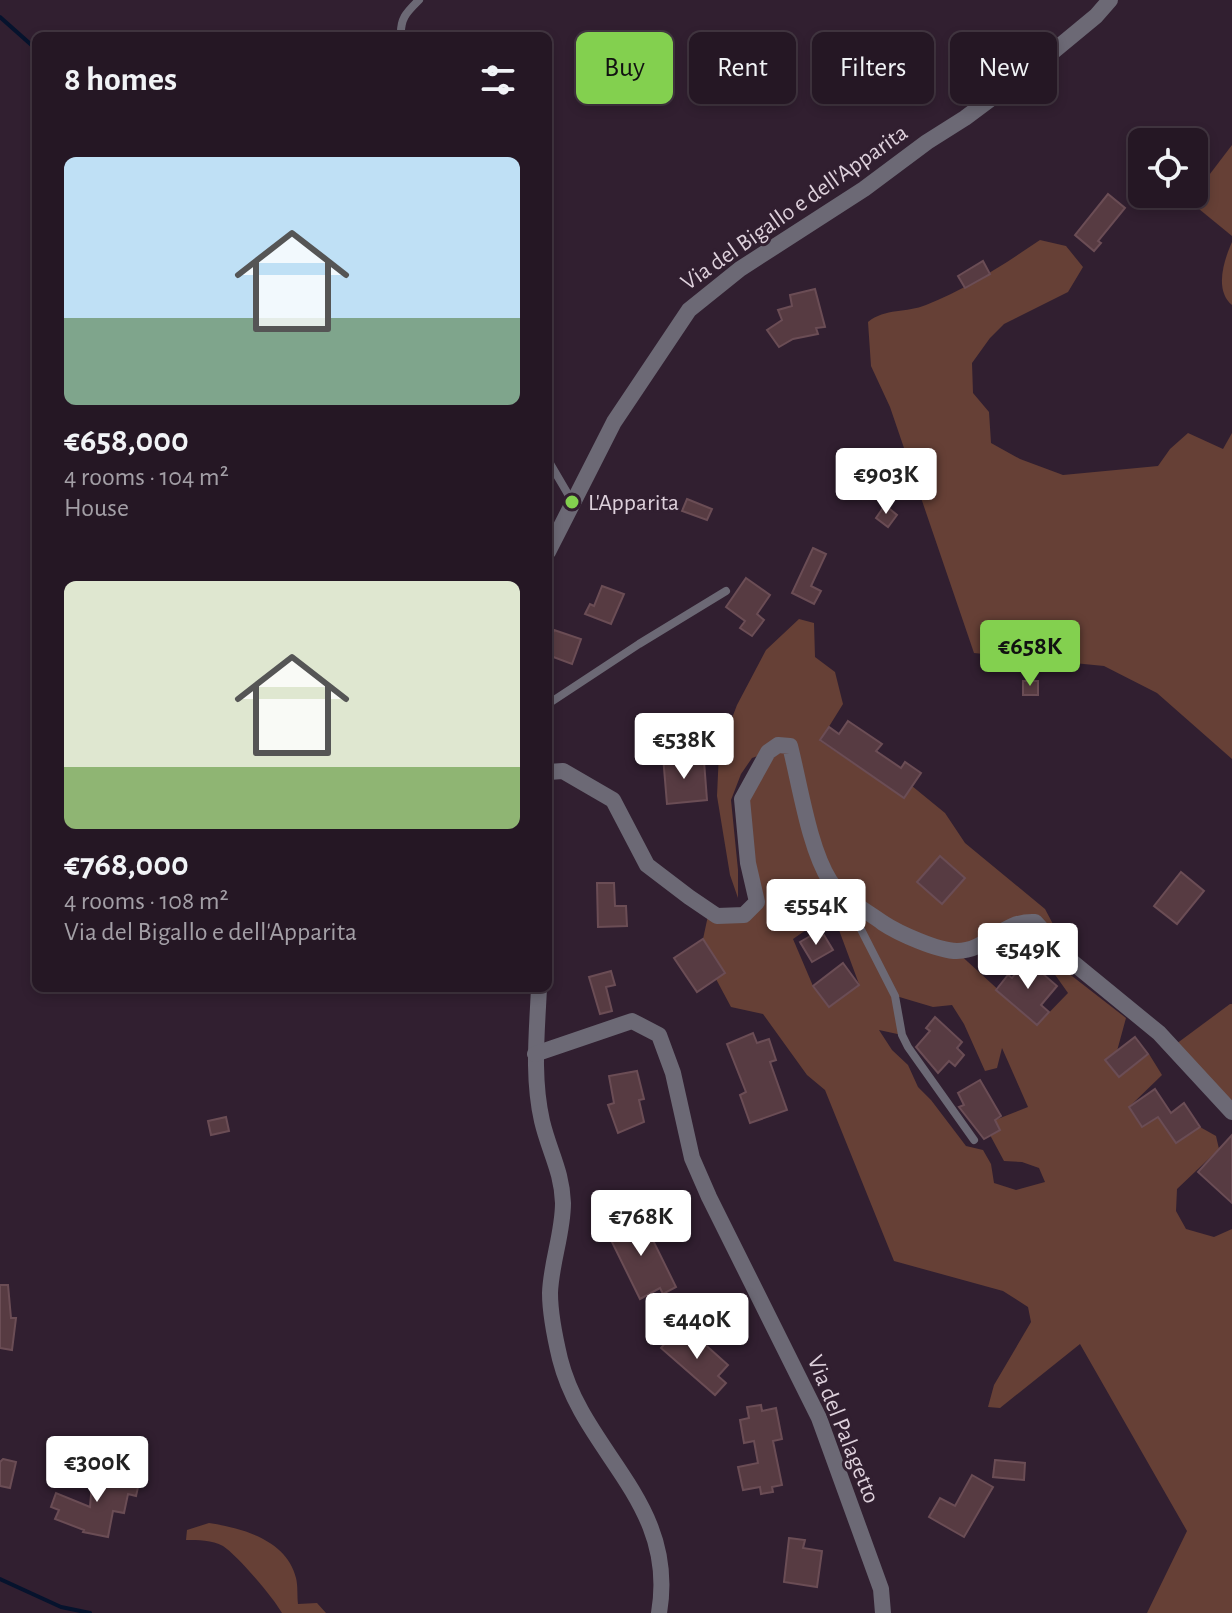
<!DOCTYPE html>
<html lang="en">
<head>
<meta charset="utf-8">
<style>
  :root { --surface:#251724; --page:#312431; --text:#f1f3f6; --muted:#a39fa6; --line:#423641; --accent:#83d04f }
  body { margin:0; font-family:"Alegreya Sans",sans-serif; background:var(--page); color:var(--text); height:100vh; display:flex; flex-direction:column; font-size:30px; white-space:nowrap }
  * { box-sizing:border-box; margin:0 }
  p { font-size:26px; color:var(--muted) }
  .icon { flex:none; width:44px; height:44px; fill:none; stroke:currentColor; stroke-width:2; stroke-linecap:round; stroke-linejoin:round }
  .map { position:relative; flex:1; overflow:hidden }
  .details { position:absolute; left:32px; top:32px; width:520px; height:960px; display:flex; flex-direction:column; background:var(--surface); border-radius:12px; box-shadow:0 4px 12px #0003,0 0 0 2px var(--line) }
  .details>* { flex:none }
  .banner { position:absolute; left:576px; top:32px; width:536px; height:72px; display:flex; gap:16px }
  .fabs { position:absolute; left:1128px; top:128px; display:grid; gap:16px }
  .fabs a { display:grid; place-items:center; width:80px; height:80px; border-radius:12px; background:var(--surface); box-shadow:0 4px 12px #0003,0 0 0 2px var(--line); font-size:40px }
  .price { position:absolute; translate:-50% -68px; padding:0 18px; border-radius:8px; background:#fff; color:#222; font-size:26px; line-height:52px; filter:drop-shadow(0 2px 4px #0008) }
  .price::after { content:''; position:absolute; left:50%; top:48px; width:24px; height:18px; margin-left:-12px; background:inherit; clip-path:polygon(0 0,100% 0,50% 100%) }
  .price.current { background:var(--accent); color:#111 }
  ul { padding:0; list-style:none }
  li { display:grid; align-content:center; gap:16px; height:424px; padding:0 32px }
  li span { display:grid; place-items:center; height:248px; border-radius:12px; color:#555 }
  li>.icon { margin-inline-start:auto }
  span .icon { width:144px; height:144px; fill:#fffc; stroke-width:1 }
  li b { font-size:34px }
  h2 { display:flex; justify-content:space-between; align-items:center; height:96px; padding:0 32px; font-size:34px }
  .chip { padding:0 28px; border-radius:12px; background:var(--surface); box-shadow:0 4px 12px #0003,0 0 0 2px var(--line); font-size:28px; line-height:72px }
  .chip.current { background:var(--accent); color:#111 }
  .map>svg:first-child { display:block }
</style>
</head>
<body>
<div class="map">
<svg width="1232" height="1613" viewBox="0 0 1232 1613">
  <rect width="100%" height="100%" fill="#311f30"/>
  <!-- forest -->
  <g fill="#664036" fill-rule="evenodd">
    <polygon points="1232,145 1232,236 1199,209 1197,191"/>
    <path d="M1040,240L1066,246L1083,267L1068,292L1004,324L990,338L972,363L973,393L989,412L991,443L1020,459L1063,475L1158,466L1170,449L1188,433L1223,449L1232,433V759L1157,693L1104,666L974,653L890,407L871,366L868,322C885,308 907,313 926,305C968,288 1003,265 1040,240Z"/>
    <path d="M1232,242V305C1214,290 1224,260 1232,242Z"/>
    <path d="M799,619L814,623L815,657L835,672L843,704L820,741L903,797L912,786L945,813L965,843L1045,909L1063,943V969L1126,1018L1117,1051L1106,1061L1119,1077L1149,1054L1162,1075L1129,1107L1142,1127L1158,1117L1176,1143L1200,1127L1216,1136L1219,1149L1177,1189L1176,1211L1186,1229L1214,1237L1232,1229V1613H1147L1187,1531L1080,1344L1000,1408L988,1407L994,1385L1031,1322L1028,1307L1003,1291L894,1261L825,1090L807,1075L763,1014L731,1007L716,979L725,973L703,939L709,911L717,916L757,901L742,799L766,753L752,758L741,774L731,800L738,870V898L730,875L717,796L719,752L737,705L766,650ZM829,914L839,930L859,984L829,1007L813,986L793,939ZM980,946C998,961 1003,962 1025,954L1046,962L1068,993L1037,1025L956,951ZM896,996L933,1007L952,1005L964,1024L985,1071L997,1068L1002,1048L1028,1107L995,1120L1000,1129L990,1135L1004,1161L1022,1162L1039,1168L1045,1182L1016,1190L994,1183L991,1164L983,1150L966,1146L931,1100L918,1087L908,1065L892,1050L879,1030L902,1035Z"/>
    <polygon points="1230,1004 1232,1004 1232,1112 1172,1047"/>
    <path d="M209,1523C242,1528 287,1540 296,1578C298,1586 297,1595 298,1604L317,1603L326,1613H282C274,1598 237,1555 223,1546C212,1540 198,1540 186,1540L187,1530Z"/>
  </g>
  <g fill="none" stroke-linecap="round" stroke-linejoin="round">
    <!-- stream -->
    <g stroke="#06132d" stroke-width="4">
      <polyline points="0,17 36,49"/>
      <polyline points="0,1579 61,1607 90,1613"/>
    </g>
  </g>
  <!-- building -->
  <g fill="#573b42" stroke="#6b4d55" stroke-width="2">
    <polygon points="1108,194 1125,208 1098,241 1101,243 1094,251 1075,235"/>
    <polygon points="983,261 990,274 965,288 958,276"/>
    <polygon points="815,289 825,327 816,328 818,334 793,339 779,347 767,330 782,320 778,310 792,306 790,295"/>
    <polygon points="687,499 712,509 707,520 682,511"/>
    <polygon points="885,505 897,515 888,527 876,518"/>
    <polygon points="813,548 826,554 811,586 821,591 814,604 792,593"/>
    <polygon points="746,578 770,595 757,614 764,620 752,636 740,628 745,621 726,607"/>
    <polygon points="602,586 624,594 611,624 585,614 590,604 594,606"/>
    <polygon points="554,630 581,639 572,664 548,655 548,647"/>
    <rect x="1023" y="681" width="15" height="14"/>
    <polygon points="848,721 882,744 876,751 901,768 905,762 921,773 904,798 820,740 829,727 839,734"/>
    <polygon points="677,755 677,763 704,761 707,800 667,804 663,756"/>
    <polygon points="940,856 965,878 942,904 917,882"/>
    <polygon points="1181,872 1204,891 1177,924 1154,906"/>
    <polygon points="597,883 614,883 615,906 626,906 627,926 598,927"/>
    <polygon points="812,935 815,940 824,935 833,950 812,962 800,942"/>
    <polygon points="703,939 725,973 697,992 674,958"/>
    <polygon points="1027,960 1057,986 1041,1005 1049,1012 1037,1025 996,990 1008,975 1012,978"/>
    <polygon points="843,963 859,985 829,1007 813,986"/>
    <polygon points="611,971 615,985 606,987 612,1011 600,1014 589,977"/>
    <polygon points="935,1017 962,1042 957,1048 964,1055 955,1066 949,1061 938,1073 916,1047 930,1031 926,1028"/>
    <polygon points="753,1033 757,1043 769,1039 776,1060 770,1062 787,1110 750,1123 740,1095 746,1092 727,1044"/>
    <polygon points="1135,1037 1148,1054 1119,1077 1105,1060"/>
    <polygon points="637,1071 644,1099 639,1100 644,1122 618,1133 608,1105 614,1103 609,1076"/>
    <polygon points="980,1080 1001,1116 995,1120 1000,1130 984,1139 959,1107 964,1105 958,1093"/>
    <polygon points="1155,1089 1171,1113 1184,1103 1200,1127 1176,1143 1158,1117 1142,1127 1129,1107"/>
    <polygon points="226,1117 229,1131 211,1135 208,1121"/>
    <polygon points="1232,1135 1232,1203 1198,1172"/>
    <polygon points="639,1212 676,1287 663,1294 660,1288 640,1299 608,1234 629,1223 626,1219"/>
    <polygon points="0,1285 8,1285 11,1318 16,1318 12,1350 0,1348"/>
    <polygon points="690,1331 728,1365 718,1376 726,1383 715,1395 661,1348 672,1335 680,1342"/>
    <polygon points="761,1405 762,1411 776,1408 782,1439 773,1441 782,1485 772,1487 773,1492 761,1494 760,1487 743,1490 738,1467 758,1463 754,1441 744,1443 740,1420 749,1418 747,1407"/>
    <polygon points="3,1459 16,1462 10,1488 0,1486 0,1462"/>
    <polygon points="995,1460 1025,1463 1024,1480 993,1477"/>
    <polygon points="97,1468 139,1483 136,1496 128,1494 124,1513 113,1511 108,1537 83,1532 84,1530 55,1519 59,1510 51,1507 56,1493 90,1507 92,1482"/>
    <polygon points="972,1475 993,1487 964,1537 929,1517 940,1498 955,1506"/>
    <polygon points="789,1538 805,1540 803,1548 822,1551 817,1587 784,1582"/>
  </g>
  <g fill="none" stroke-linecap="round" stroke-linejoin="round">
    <!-- lane -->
    <g stroke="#6c6975" stroke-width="8">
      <path d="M401,36C400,18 407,12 419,0"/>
      <polyline points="548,460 572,501"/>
      <polyline points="548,704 639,644 726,591"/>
      <polyline points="848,904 895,996 902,1035 908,1047 974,1140"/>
    </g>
    <!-- street -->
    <g stroke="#6c6975" stroke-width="16">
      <polyline points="548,552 614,422 689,310 740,269 864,189 927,142 965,118 1044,59 1096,16 1110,0"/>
      <path d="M548,772L563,771L613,800L647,865L689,897L717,916L744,915L757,902L748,863L742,799L768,752L778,745L790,746C800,785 809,848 830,881C841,898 867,911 883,923C898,933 938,951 957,951C988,951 1001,920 1035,922L1071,961L1159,1033L1232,1112"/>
      <path d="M539,988C537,1032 532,1077 542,1121C549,1151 562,1171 563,1203C563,1233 551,1263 550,1293C550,1315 555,1338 560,1359C584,1454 678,1502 659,1613"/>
      <polyline points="535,1054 632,1021 659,1035 673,1073 692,1158 709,1197 819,1418 881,1589 883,1613"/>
    </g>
  </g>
  <!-- markers -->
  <circle fill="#83d04f" stroke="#311f30" stroke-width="3" cx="572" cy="502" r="8"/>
  <g text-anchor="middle" stroke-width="6" stroke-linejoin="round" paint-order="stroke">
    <!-- street labels -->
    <g font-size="24" fill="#ddd0db" stroke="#311f30">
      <text transform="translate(794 207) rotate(-35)" y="8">Via del Bigallo e dell'Apparita</text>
      <text transform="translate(844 1429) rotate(68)" y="8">Via del Palagetto</text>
    </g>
    <!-- poi labels -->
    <g font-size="24" fill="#ddd0db" stroke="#311f30" text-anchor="start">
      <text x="588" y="510">L'Apparita</text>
    </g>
  </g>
</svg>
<div class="fabs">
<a><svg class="icon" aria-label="locate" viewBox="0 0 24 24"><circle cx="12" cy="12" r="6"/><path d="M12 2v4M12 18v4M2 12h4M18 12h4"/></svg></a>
</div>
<b class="price" style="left:886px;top:516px">€903K</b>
<b class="price current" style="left:1030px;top:688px">€658K</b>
<b class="price" style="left:684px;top:781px">€538K</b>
<b class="price" style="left:816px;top:947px">€554K</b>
<b class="price" style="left:1028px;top:991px">€549K</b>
<b class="price" style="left:641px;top:1258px">€768K</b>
<b class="price" style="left:697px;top:1361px">€440K</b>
<b class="price" style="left:97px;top:1504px">€300K</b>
<div class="banner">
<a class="chip current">Buy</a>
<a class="chip">Rent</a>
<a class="chip">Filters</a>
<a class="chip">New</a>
</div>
<section class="details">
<h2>8 homes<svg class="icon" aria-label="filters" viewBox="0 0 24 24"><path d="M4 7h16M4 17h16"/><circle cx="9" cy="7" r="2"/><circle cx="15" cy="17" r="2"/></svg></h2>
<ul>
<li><span style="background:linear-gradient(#bfe0f5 65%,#7fa58c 0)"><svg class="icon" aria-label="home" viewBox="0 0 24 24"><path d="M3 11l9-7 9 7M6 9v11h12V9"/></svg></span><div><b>€658,000</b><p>4 rooms · 104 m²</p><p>House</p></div></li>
<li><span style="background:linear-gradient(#dfe7d0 75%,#8fb573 0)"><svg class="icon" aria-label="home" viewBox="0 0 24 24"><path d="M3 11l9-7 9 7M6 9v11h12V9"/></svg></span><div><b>€768,000</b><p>4 rooms · 108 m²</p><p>Via del Bigallo e dell'Apparita</p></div></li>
</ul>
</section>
</div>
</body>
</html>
